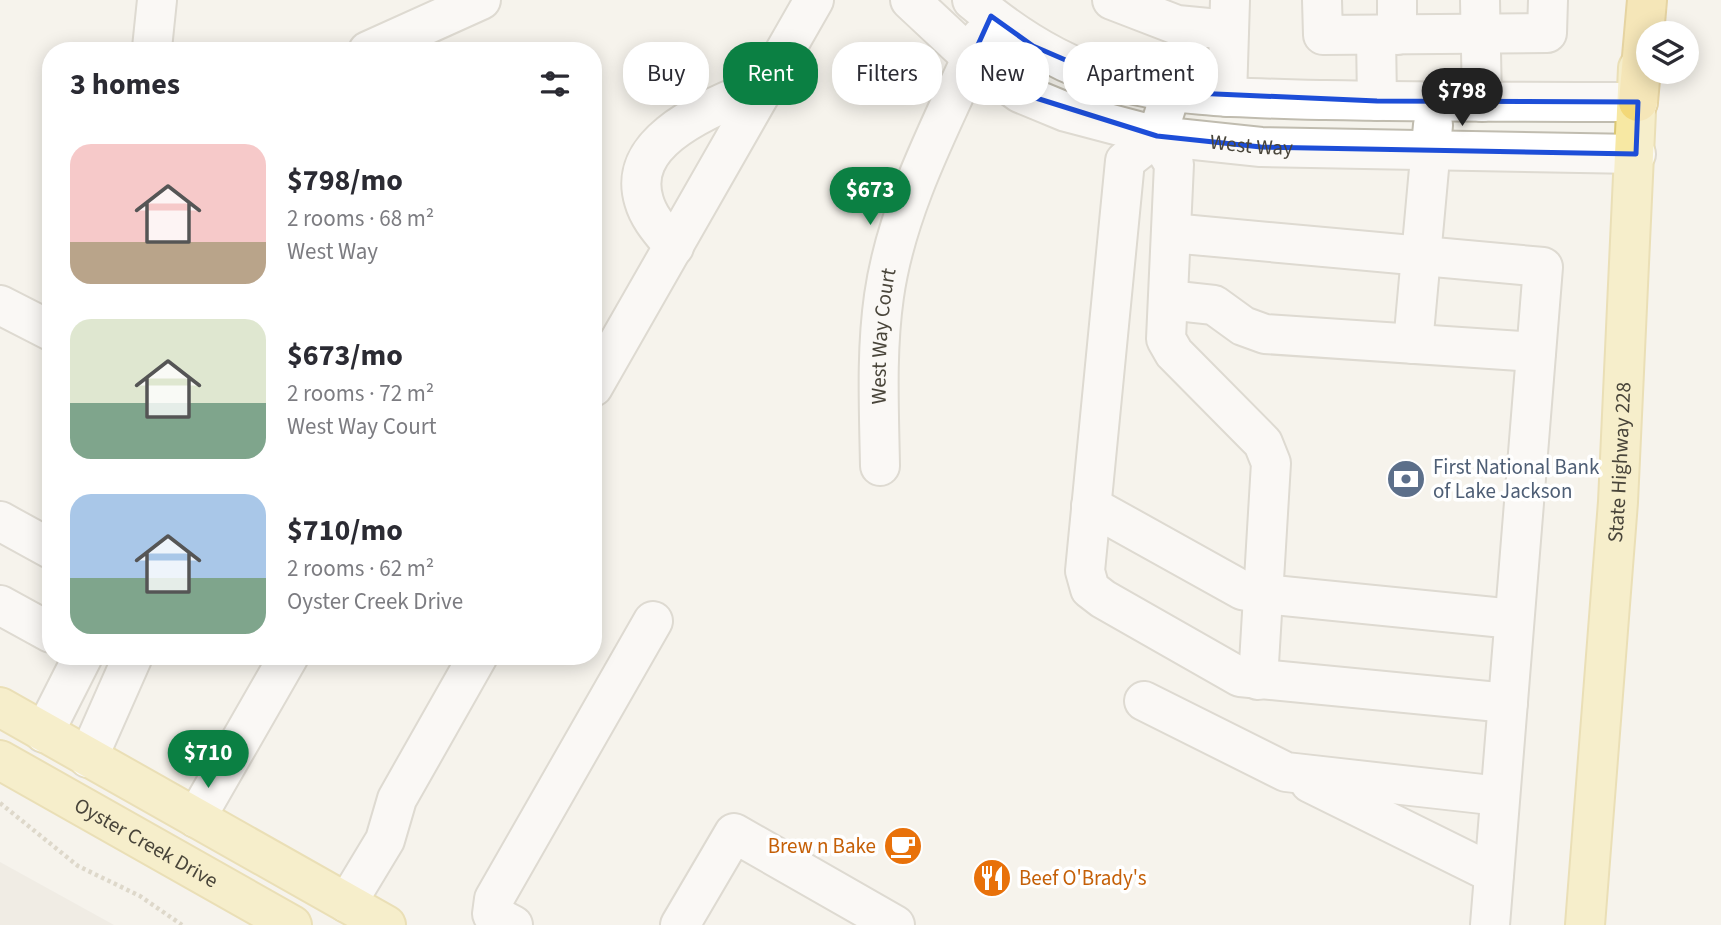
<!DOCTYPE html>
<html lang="en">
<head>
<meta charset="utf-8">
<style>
  :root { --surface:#fff; --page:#f7f7f7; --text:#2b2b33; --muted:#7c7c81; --accent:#0b8043 }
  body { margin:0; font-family:"Source Sans 3",sans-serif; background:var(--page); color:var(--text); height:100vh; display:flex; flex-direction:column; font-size:26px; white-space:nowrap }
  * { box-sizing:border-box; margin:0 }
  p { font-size:23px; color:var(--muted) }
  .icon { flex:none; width:38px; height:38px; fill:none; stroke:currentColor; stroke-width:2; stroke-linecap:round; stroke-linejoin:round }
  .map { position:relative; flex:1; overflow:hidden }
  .sheet { position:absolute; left:42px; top:42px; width:560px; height:623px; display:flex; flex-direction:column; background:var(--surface); border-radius:28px; box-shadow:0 4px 18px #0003 }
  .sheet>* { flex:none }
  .top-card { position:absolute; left:623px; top:42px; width:665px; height:63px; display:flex; gap:14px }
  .tools { position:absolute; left:1636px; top:21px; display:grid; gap:14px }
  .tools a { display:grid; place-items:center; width:63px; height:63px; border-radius:50%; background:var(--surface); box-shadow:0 4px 18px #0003; font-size:35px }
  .price { position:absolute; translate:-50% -60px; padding:0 16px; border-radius:24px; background:var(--accent); color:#fff; font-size:23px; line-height:46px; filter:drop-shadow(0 2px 4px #0008) }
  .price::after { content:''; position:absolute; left:50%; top:42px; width:21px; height:16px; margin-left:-10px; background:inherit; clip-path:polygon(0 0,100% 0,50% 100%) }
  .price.current { background:#222; color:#fff }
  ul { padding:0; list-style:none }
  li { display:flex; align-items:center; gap:21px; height:175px; padding:0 28px }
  li span { display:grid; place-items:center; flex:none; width:196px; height:140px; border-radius:21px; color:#555 }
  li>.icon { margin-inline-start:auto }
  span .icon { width:84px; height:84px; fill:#fffc; stroke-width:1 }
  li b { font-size:30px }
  h2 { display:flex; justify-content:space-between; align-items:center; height:84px; padding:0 28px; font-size:30px }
  .tag { padding:0 24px; border-radius:28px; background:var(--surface); box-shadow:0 4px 18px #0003; font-size:24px; line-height:63px }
  .tag.current { background:var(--accent); color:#fff }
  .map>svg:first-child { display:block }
</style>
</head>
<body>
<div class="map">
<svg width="1721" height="925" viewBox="0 0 1721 925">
  <rect width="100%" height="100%" fill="#f5f3ec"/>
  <!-- residential -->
  <polygon fill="#e8e5da" points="0,862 114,925 0,925"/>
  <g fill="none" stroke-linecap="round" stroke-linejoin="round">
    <defs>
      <g id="minor">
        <path id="s1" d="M910,0L972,58L1020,93L1066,112L1157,136L1261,147L1636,154"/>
        <path d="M972,0C1011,33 1055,62 1104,77C1176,99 1251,98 1325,100C1430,102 1534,102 1638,102"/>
        <polyline points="1112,0 1177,25 1229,30"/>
        <polyline points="1322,0 1323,35 1547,33 1548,0"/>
        <polyline points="1397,0 1397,35"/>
        <polyline points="1480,0 1482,102"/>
        <polyline points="1376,35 1377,101"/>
        <polyline points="152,48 157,0"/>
        <polyline points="368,51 481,0"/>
        <polyline points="1171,92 1157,136 1125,161 1085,571 1090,589 1103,599 1240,677 1508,703"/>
        <polyline points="1227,97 1230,0"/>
        <polyline points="1157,136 1174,164 1166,339 1174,353 1263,443 1271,463 1258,680"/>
        <polyline points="1171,233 1543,267 1490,925"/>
        <path d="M674,247C663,233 649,219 644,201C624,135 722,105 766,84"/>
        <polyline points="1168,300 1214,305 1243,326 1265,334 1536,352"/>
        <polyline points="0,305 51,331"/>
        <polyline points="1413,344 1433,125"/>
        <polyline points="593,387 814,0"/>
        <path id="s2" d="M880,466C879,409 876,352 884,296C897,205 944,120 981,37"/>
        <polyline points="1091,506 1242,590 1263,594 1514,619"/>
        <polyline points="0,521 51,549"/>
        <polyline points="0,605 51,633"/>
        <polyline points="1144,701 1286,772 1500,796"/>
        <polyline points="44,733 83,656"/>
        <polyline points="88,758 133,656"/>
        <polyline points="1310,783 1494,874"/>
        <polyline points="196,818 289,656"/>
        <polyline points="347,903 385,840 397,799 478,656"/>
        <polyline points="513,925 492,914 494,899 653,621"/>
        <polyline points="680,925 734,833 895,925"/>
      </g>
      <g id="major">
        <polyline points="0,707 386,925"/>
        <path id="s3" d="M0,760L292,925"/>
        <path id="s4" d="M1585,925L1618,502L1638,68"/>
      </g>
      <polyline id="highway" points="1638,102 1647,0"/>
    </defs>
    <!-- minor casing -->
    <use href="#minor" stroke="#c0bcaf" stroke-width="42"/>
    <!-- major casing -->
    <use href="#major" stroke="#dcc873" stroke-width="42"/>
    <!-- highway casing -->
    <use href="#highway" stroke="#d3af48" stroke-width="42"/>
    <!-- path -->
    <polyline stroke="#c1b9a1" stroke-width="4.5" stroke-dasharray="3.5 3.5" stroke-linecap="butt" points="0,803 78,866 140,896 182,925"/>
    <!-- minor -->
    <use href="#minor" stroke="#fff" stroke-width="38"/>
    <!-- major -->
    <use href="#major" stroke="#f7e8a3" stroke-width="38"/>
    <!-- highway -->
    <use href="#highway" stroke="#f3d878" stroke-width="38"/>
  </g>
  <!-- marked area -->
  <path d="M0 0H1721V925H0ZM991,16L1033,46L1105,77L1171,92L1377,101L1638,102L1636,154L1261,147L1157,136L1020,93L972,58Z" fill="#f5f3ec" fill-opacity=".55" fill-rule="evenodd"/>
  <path fill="none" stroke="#1d4ed8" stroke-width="5" stroke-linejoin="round" d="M991,16L1033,46L1105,77L1171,92L1377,101L1638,102L1636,154L1261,147L1157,136L1020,93L972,58Z"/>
  <!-- icons -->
  <defs>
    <symbol id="bank-disc" viewBox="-11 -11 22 22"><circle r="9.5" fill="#5c6f8a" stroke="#fff"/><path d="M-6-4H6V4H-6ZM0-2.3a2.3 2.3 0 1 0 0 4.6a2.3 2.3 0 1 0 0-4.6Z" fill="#fff"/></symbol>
    <symbol id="cafe-disc" viewBox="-11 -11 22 22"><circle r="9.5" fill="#e8710a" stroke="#fff"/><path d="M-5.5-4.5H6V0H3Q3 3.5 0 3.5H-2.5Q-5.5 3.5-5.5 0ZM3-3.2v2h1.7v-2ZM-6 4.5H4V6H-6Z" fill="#fff"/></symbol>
    <symbol id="restaurant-disc" viewBox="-11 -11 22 22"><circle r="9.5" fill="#e8710a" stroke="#fff"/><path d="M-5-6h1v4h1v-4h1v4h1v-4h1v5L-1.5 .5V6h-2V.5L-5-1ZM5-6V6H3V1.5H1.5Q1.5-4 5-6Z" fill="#fff"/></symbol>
  </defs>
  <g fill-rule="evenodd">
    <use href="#bank-disc" x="1384" y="457" width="44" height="44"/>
    <use href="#cafe-disc" x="881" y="824" width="44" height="44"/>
    <use href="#restaurant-disc" x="970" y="856" width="44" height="44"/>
  </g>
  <g text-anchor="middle" stroke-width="7" stroke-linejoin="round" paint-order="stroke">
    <!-- street labels -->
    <g font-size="21" fill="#49453a" stroke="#fff">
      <text dy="7" stroke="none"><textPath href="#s1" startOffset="383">West Way</textPath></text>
      <text dy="7" stroke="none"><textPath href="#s2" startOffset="130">West Way Court</textPath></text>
      <text dy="7" stroke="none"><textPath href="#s4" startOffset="464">State Highway 228</textPath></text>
      <text dy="7" stroke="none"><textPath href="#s3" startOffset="168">Oyster Creek Drive</textPath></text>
    </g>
    <!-- service labels -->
    <g font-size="21" fill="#4e5e75" stroke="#fff" text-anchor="start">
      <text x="1433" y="474">First National Bank<tspan x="1433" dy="24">of Lake Jackson</tspan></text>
    </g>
    <!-- food labels -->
    <g font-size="21" fill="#c56008" stroke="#fff" text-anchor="end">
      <text x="876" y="853">Brew n Bake</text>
      <text x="1019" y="885" text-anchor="start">Beef O'Brady's</text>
    </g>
  </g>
</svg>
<div class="tools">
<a><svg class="icon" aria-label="layers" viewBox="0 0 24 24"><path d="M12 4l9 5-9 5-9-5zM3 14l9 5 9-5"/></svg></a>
</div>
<b class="price current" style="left:1462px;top:128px">$798</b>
<b class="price" style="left:870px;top:227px">$673</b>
<b class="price" style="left:208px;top:790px">$710</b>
<div class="top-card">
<a class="tag">Buy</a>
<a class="tag current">Rent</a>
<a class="tag">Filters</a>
<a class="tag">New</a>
<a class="tag">Apartment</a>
</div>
<section class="sheet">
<h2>3 homes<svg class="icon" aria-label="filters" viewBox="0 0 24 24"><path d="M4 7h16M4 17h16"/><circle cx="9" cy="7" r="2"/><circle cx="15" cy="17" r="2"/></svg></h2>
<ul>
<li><span style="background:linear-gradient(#f6c9c9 70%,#b9a48a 0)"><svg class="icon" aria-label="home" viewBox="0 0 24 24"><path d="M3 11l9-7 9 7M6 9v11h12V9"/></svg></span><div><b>$798/mo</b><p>2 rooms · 68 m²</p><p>West Way</p></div></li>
<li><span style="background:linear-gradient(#dfe7d0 60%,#7fa58c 0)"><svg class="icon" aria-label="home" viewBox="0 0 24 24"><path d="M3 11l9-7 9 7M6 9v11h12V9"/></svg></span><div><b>$673/mo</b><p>2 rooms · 72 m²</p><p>West Way Court</p></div></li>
<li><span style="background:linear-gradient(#a9c7e8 60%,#7fa58c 0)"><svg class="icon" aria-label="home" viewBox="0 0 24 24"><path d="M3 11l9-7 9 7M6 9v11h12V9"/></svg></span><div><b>$710/mo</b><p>2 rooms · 62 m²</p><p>Oyster Creek Drive</p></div></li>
</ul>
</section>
</div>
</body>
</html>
